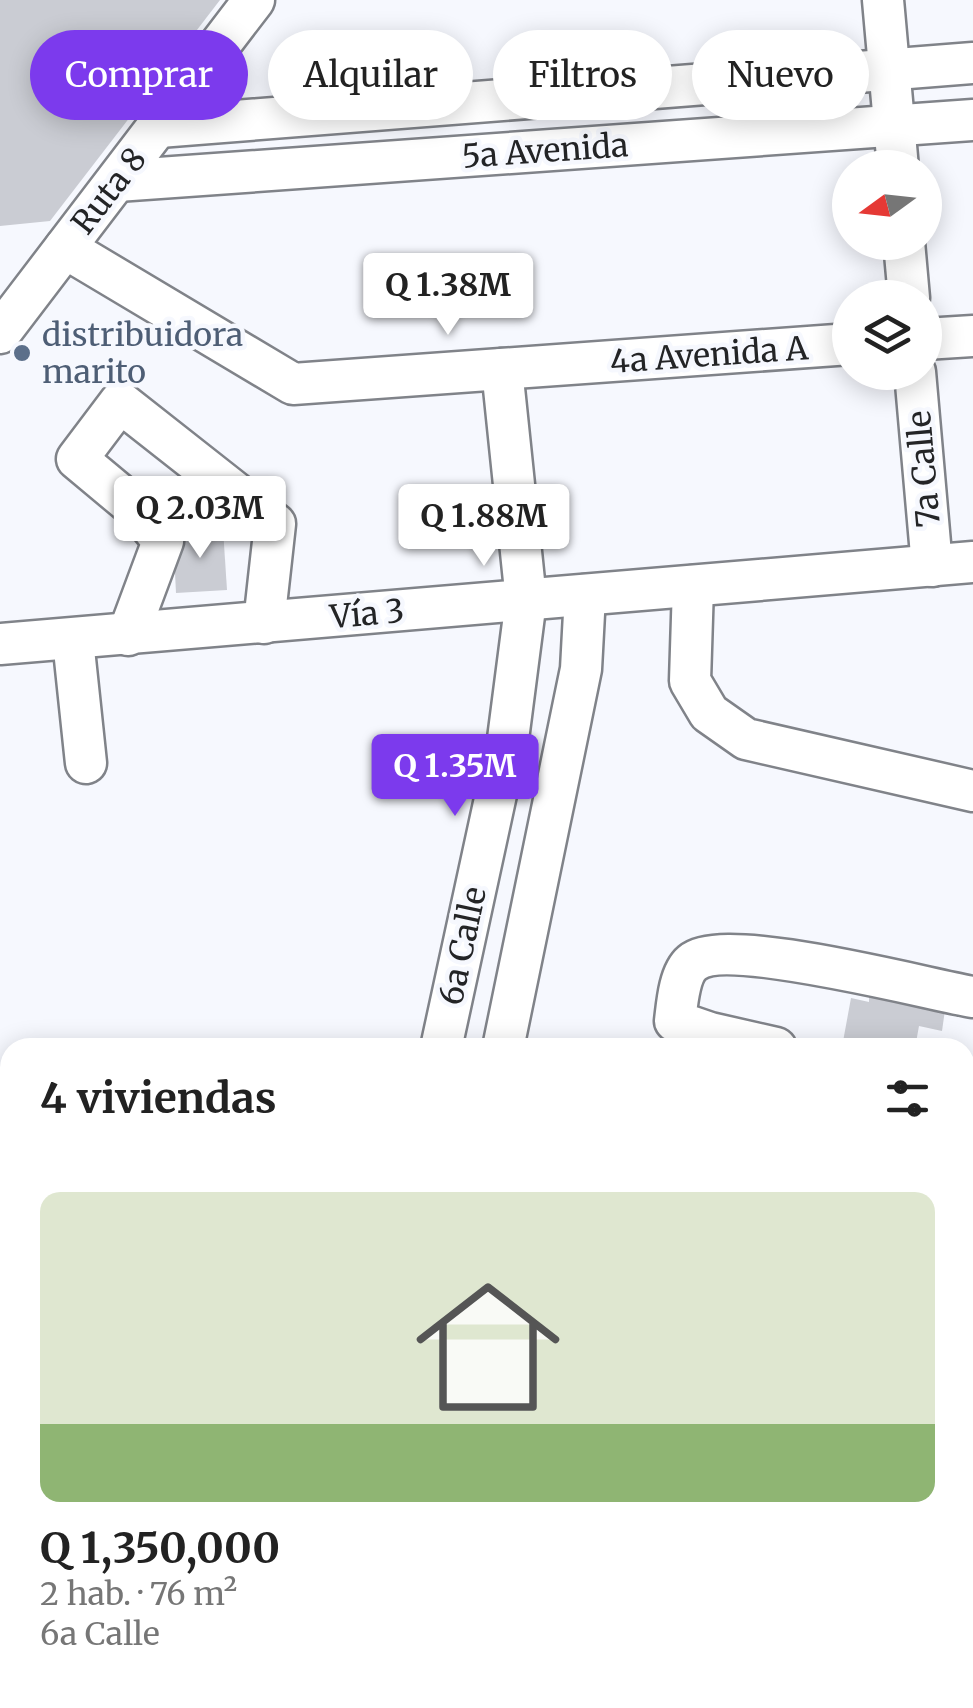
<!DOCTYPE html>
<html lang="es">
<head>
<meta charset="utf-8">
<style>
  :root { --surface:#fff; --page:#f2f2f2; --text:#222; --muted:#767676; --line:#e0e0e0; --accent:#7c3aed }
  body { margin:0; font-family:Merriweather,serif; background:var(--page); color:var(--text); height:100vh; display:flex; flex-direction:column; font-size:38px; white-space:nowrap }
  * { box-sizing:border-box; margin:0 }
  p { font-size:32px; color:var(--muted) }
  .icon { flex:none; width:55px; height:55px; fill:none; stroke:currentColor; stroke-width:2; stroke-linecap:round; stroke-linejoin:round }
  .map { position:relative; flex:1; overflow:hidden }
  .details { position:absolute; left:0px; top:1038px; width:975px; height:672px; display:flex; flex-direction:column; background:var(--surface); border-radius:30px 30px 0 0; box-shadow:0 5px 25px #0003 }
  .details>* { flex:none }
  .banner { position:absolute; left:30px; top:30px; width:915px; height:90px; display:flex; gap:20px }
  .needle { width:65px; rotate:255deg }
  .buttons { position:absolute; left:832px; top:150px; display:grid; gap:20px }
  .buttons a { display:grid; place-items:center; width:110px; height:110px; border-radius:50%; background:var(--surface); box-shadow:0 5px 25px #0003; font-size:50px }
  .price { position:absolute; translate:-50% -85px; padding:0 22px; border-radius:10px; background:#fff; color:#222; font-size:32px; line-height:65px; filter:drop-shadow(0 2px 5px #0008) }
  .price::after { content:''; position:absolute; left:50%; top:60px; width:30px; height:22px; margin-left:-15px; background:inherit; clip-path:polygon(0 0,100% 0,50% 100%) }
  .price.current { background:var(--accent); color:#fff }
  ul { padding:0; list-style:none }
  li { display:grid; align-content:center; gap:20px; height:530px; padding:0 40px }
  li+li { border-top:2px solid var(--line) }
  li span { display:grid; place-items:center; height:310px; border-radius:20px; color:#555 }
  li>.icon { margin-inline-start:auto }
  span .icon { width:180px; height:180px; fill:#fffc; stroke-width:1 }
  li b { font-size:42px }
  h2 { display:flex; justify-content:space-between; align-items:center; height:120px; padding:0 40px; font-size:42px }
  .chip { padding:0 35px; border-radius:45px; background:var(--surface); box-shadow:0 5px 25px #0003; font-size:35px; line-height:90px }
  .chip.current { background:var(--accent); color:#fff }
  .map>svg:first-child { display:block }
</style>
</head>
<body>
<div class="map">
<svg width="973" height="1708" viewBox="0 0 973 1708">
  <rect width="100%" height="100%" fill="#f6f8fe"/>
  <!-- building -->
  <g fill="#caccd3">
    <polygon points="0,0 220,0 50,221 0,226"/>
    <polygon points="223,529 227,590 176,593 173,532"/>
    <polygon points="869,996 945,1010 942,1031 919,1026 915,1048 842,1047 851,998 869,1002"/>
    <polygon points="965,1420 973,1422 973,1708 605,1708 607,1700 965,1700"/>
  </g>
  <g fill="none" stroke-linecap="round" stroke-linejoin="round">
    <defs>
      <g id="minor">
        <polyline points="883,0 898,168"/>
        <polyline points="159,127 973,63"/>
        <polyline points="117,181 973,120"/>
        <polyline points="904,242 909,298"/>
        <polyline points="65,248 293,384 850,344"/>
        <polyline points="0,333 254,0"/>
        <polyline points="925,339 973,336"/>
        <polyline points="915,372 932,566"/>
        <polyline points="693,586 690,681 709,713 746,739 973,791"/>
        <polyline points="128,635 163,541 137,509 77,459 120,402 275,524 264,623"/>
        <polyline points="73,640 86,763"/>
        <polyline points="0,644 973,562"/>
        <polyline points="441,1048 508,739 526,600 502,369"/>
        <polyline points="503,1048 581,669 585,595"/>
        <path d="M776,1048L710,1033L675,1021C677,1005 679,974 692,963C724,935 926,989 973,997"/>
        <polyline points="965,1088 973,1090"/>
        <polyline points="965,1141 973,1143"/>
        <polyline points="965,1214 973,1215"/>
        <polyline points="0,1247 10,1251"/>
        <polyline points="0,1414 10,1384"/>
        <polyline points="0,1476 10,1479"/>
        <polyline points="0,1654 10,1658"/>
        <polyline points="114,1700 133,1708"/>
        <polyline points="299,1708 301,1700"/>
      </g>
    </defs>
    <!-- minor casing -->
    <use href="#minor" stroke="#808389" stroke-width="45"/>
    <!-- minor -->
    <use href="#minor" stroke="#fff" stroke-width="40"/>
  </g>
  <!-- markers -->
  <circle fill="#5c6f8a" stroke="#f6f8fe" stroke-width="4" cx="22" cy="353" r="10"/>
  <g text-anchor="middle" stroke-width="9" stroke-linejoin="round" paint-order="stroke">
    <!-- street labels -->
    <g font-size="32" fill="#232426" stroke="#f6f8fe">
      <text transform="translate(545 151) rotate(-4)" y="11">5a Avenida</text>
      <text transform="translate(109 191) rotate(-52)" y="11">Ruta 8</text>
      <text transform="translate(709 355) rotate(-4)" y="11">4a Avenida A</text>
      <text transform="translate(924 469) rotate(-95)" y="11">7a Calle</text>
      <text transform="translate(367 614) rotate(-5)" y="11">Vía 3</text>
      <text transform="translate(463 946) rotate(-78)" y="11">6a Calle</text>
    </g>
    <!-- service labels -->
    <g font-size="32" fill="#4e5e75" stroke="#f6f8fe" text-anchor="start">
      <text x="42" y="346">distribuidora<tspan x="42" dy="37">marito</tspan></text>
    </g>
  </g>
</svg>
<div class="buttons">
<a><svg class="needle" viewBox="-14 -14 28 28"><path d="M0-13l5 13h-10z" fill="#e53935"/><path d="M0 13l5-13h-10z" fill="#767676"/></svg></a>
<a><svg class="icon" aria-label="layers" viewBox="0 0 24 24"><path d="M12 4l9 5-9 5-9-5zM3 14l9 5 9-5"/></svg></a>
</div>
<b class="price" style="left:448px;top:338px">Q 1.38M</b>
<b class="price" style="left:200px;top:561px">Q 2.03M</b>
<b class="price" style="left:484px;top:569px">Q 1.88M</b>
<b class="price current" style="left:455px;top:819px">Q 1.35M</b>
<div class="banner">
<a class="chip current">Comprar</a>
<a class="chip">Alquilar</a>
<a class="chip">Filtros</a>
<a class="chip">Nuevo</a>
</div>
<section class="details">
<h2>4 viviendas<svg class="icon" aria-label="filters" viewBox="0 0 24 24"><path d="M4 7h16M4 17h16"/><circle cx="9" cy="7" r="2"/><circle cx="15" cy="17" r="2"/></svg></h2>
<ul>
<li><span style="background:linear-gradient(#dfe7d0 75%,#8fb573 0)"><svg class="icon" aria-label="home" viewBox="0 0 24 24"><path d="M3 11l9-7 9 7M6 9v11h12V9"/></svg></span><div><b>Q 1,350,000</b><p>2 hab. · 76 m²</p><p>6a Calle</p></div></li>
</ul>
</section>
</div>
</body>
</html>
